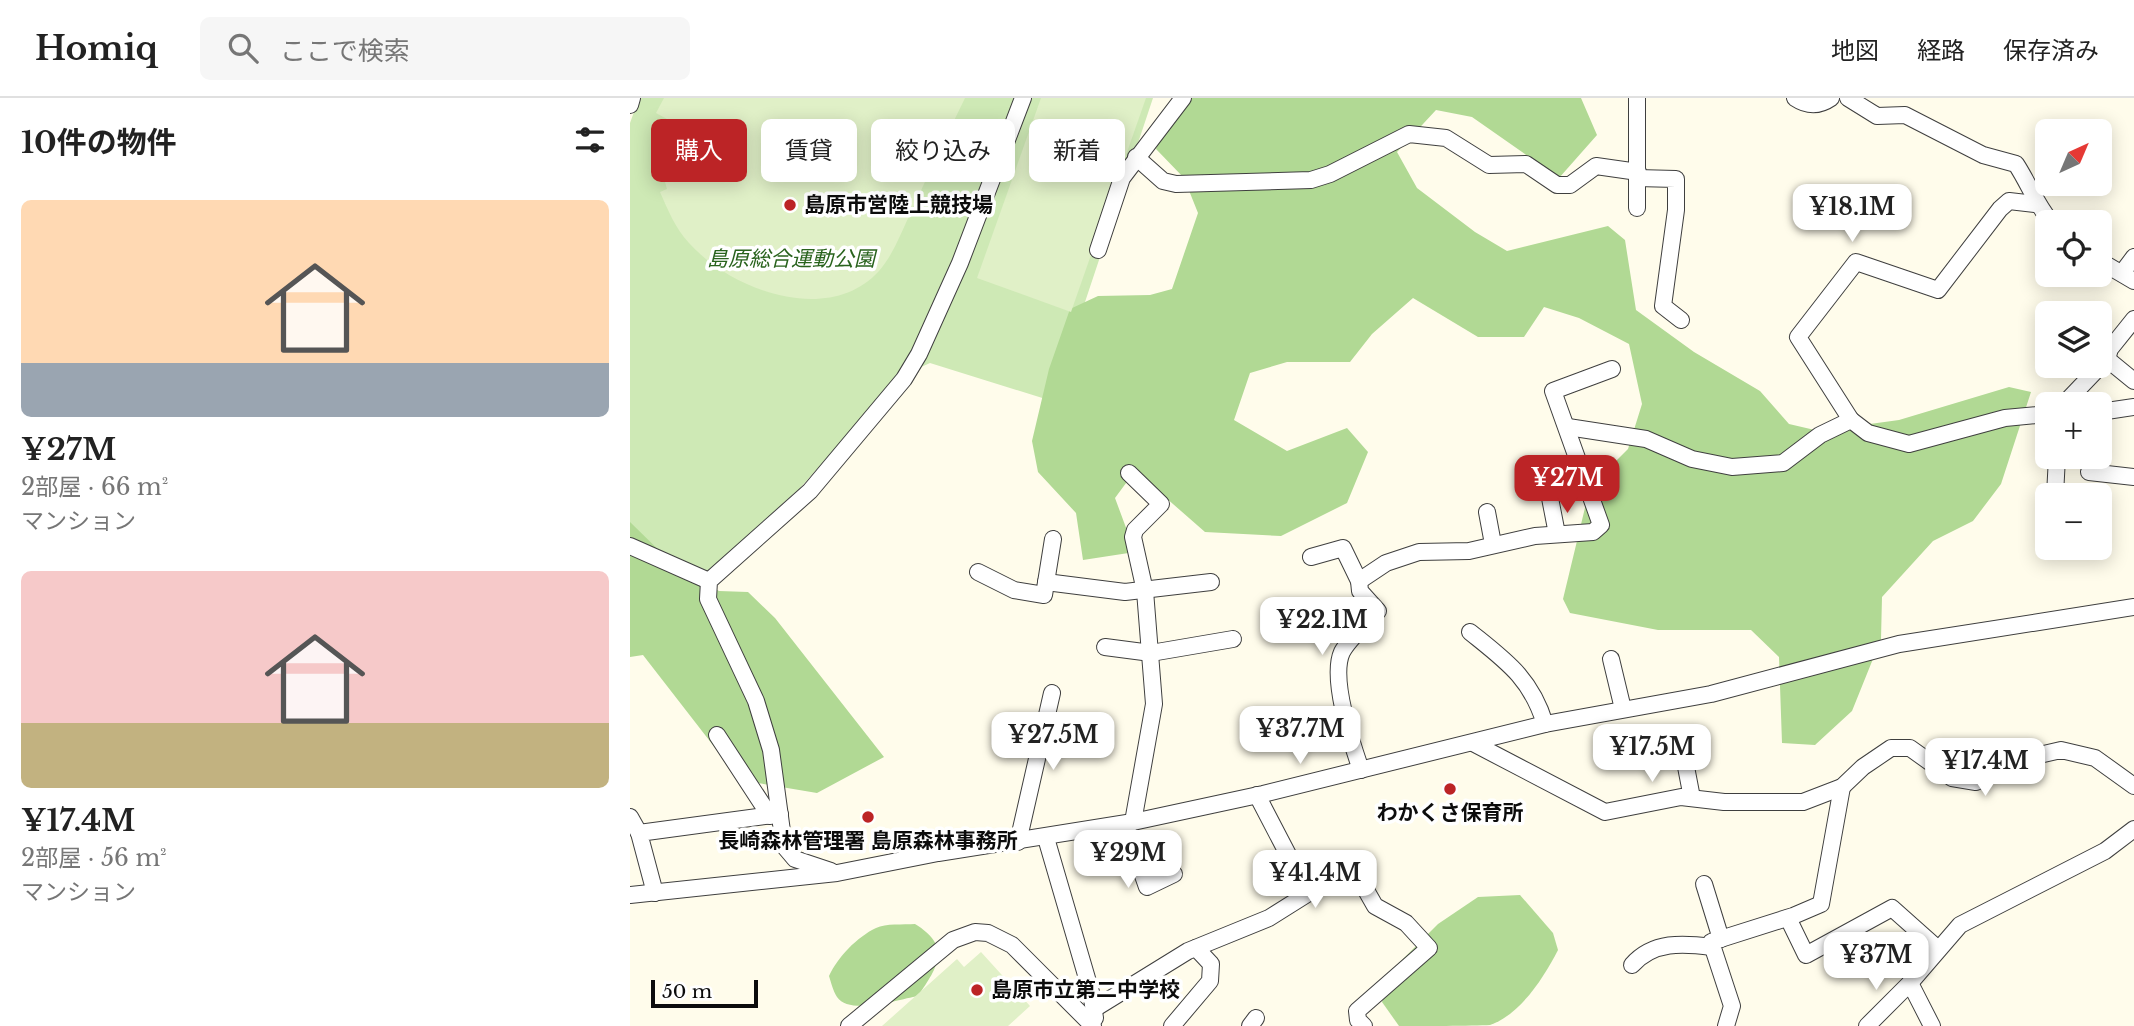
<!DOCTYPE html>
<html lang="ja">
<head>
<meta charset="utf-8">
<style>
  :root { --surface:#fff; --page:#f6f6f6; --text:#222; --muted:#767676; --line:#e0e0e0; --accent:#bc2426 }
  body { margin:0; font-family:"Libre Baskerville","Noto Sans JP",serif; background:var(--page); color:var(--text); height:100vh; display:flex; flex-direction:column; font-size:26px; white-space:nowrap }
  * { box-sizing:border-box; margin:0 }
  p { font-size:23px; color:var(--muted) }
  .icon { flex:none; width:38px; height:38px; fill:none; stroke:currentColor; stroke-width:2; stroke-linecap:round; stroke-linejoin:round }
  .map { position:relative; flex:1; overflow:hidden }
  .drawer { display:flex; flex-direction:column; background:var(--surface); width:630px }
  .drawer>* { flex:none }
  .guide { position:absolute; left:21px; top:21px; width:665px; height:63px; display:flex; gap:14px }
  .needle { width:46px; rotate:44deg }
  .buttons { position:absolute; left:1405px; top:21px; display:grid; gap:14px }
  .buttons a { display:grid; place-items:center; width:77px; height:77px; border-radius:10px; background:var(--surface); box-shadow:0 4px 18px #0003; font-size:35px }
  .scale { position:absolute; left:21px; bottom:18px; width:107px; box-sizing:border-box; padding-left:7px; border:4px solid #0c0c0c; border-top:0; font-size:19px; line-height:24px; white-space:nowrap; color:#0c0c0c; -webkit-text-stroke:5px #fff; paint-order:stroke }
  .price { position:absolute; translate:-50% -60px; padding:0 16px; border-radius:14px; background:#fff; color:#222; font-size:23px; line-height:46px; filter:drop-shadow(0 2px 4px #0008) }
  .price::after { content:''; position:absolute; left:50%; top:42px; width:21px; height:16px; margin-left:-10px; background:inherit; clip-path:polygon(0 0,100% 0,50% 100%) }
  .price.on { background:var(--accent); color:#fff }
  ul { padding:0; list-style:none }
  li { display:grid; align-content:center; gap:14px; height:371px; padding:0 21px }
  li span { display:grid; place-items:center; height:217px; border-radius:10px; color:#555 }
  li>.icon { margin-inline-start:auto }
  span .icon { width:126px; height:126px; fill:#fffc; stroke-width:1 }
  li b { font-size:30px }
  h2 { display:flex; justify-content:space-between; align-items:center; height:84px; padding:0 21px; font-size:30px }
  .chip { padding:0 24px; border-radius:10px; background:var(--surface); box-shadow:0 4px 18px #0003; font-size:24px; line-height:63px }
  .chip.on { background:var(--accent); color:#fff }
  header { display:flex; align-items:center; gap:42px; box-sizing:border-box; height:98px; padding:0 35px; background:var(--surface); border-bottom:2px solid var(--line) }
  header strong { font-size:33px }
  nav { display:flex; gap:38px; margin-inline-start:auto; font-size:24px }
  .search { width:490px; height:63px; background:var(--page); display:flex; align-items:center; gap:18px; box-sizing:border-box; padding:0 24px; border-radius:10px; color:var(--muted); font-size:26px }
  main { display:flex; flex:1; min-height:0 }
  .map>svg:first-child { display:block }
</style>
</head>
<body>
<header>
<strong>Homiq</strong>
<div class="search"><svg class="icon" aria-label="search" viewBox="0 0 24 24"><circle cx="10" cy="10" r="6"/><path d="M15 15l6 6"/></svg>ここで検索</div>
<nav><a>地図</a><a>経路</a><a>保存済み</a></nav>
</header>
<main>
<section class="drawer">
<h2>10件の物件<svg class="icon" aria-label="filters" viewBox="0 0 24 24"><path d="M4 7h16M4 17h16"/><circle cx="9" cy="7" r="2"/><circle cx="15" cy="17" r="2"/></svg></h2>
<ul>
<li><span style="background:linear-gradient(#ffd9b3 75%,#9aa5b1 0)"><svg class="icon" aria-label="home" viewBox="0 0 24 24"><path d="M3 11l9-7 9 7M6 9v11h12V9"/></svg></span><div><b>¥27M</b><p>2部屋 · 66 m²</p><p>マンション</p></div></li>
<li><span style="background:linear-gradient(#f6c9c9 70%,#c2b280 0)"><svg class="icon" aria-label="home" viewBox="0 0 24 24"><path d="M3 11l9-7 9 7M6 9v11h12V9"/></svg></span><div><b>¥17.4M</b><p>2部屋 · 56 m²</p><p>マンション</p></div></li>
</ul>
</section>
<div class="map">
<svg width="1504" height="928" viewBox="0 0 1504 928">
  <rect width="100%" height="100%" fill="#fffceb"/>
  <!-- green -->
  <polygon fill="#cee9b5" points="9,0 523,0 422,303 300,265 269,279 170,390 78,473 70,473 0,443 0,25"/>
  <!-- forest -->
  <g fill="#b1d994">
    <polygon points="550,0 951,0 967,37 929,80 842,19 806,12 767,54 787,90 845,134 877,153 978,128 995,142 1006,212 1064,254 1130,293 1159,326 1189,333 1269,322 1379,289 1401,294 1371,386 1343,423 1303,443 1252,499 1251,541 1222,613 1185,647 1152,645 1149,559 1121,532 1028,532 940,515 933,501 960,389 998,351 1012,306 999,246 949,220 914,209 894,239 848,239 783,200 742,236 720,264 657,264 620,275 604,322 657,353 717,330 738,354 717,405 651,438 575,434 519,385 499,381 485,400 505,454 453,462 446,415 408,374 402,343 419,271 440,211 468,198 520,197 542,191 568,115 554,80 526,51 536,20"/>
    <polygon points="0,424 45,468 89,493 118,494 145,520 254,659 187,695 110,682 13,557 0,559"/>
    <path d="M890,797L923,835L928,852C914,879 891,916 860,927C843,928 790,928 769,928L752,904L768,866L808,826L848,799Z"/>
    <path d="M285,826C321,848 309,868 288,898C270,901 220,918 207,899C203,893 201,884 199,878C208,859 227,839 246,830C256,825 273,827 285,826Z"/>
  </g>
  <!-- pitch -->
  <g fill="#e0f0c7">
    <path d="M34,0H335C316,39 298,77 280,116C271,135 263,157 249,173C199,228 102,193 59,145C45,130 38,112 30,94L37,91L30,65L37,21L26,15Z"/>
    <polygon points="411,0 516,0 441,214 347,180"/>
    <polygon points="351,854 400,908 378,928 252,928 327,861 334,869"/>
  </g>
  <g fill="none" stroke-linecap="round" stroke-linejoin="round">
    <defs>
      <g id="minor">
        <polyline points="1007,0 1007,110"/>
        <path d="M1165,0C1177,8 1188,9 1201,0"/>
        <path d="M1218,0L1247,18L1275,17L1353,57L1386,66C1399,86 1406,106 1421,124"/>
        <polyline points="0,7 2,0"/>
        <polyline points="506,59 533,83 546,86 681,82 700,76 779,36 816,40 859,67 896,66 927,87 940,87 966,68 1008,74"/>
        <polyline points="1007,80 1046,81 1046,112 1033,208 1051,222"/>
        <polyline points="468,152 492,80 553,0"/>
        <polyline points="1470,163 1504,183"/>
        <polyline points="1492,175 1504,159"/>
        <polyline points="1477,261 1504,283"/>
        <polyline points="1434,306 1477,261 1480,251 1504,221"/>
        <polyline points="1470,314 1504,309"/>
        <polyline points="1221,322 1168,239 1226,164 1308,192 1370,111 1379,103 1405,106"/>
        <polyline points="938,329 1016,341 1062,361 1102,369 1153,365 1190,337 1221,322 1238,335 1279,346 1375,320 1418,316"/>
        <polyline points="1459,374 1504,379"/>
        <polyline points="499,375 531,406 505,432 503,439 515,493 524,606 503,724"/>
        <polyline points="1425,397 1427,359"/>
        <polyline points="920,400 927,436"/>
        <polyline points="857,414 863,446"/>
        <polyline points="0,448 79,483"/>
        <path d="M681,459L713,450L729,483L730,493L748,513C737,526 720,539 712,554C700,580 722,646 731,672"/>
        <polyline points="348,474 384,492 414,497 423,441"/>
        <polyline points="729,483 756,465 789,454 839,453 905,438 963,434 971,427 923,293 982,271"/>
        <polyline points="416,484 495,494 581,484"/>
        <path d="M840,534C876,563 901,580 915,626"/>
        <polyline points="475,549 521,555 603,541"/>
        <polyline points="981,561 993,611"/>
        <polyline points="87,637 140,718"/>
        <polyline points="843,645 975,714 1051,699 1094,704 1173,704 1212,689 1233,669 1261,650 1280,650 1322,680 1346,684 1396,660 1431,652 1465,660 1504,688"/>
        <polyline points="1052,648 1062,700"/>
        <polyline points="627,697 678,795"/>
        <polyline points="0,719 9,735"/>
        <polyline points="495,726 517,789 544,776"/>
        <polyline points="416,740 461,894 465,920"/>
        <polyline points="388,744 422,595"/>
        <polyline points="201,773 165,761 154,748 141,652 126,603 78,501 79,483 180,393 274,281 289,256 330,165 393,0"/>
        <polyline points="1074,786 1091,841"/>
        <polyline points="25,795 9,735 150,716"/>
        <polyline points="0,797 207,775 308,755 503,724 633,696 915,626 1081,596 1269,546 1504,509"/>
        <polyline points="1158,820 1176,857 1262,810 1308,851"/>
        <path d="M1002,867C1023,843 1053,845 1082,849"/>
        <polyline points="1280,885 1302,928"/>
        <polyline points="464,911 558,853 639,820 717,771 724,771 745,808 776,825 799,850 727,913 728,922 734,928"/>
        <polyline points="219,928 323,842 345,834 358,835 382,847 463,928"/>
        <polyline points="542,928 580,883 581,866 566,850"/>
        <polyline points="620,928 626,920"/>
        <polyline points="1096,928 1102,908 1081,844 1163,818 1191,806 1212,689"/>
        <polyline points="1237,928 1280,885 1330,827 1475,753 1504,731"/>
      </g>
    </defs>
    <!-- minor casing -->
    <use href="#minor" stroke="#3f3f3f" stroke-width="18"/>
    <!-- minor -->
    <use href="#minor" stroke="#fff" stroke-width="16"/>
  </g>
  <!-- markers -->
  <g fill="#bc2426" stroke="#fff" stroke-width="2.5">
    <circle cx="160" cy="107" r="7"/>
    <circle cx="820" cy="691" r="7"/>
    <circle cx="238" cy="719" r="7"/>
    <circle cx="347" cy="892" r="7"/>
  </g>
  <g text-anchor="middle" stroke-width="7" stroke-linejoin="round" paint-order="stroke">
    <!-- poi labels -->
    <g font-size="21" font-weight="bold" fill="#0c0c0c" stroke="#fff" text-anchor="start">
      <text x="174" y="114">島原市営陸上競技場</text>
      <text x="820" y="722" text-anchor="middle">わかくさ保育所</text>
      <text x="238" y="750" text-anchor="middle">長崎森林管理署 島原森林事務所</text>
      <text x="361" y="899">島原市立第二中学校</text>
    </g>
    <!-- park labels -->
    <g font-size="21" font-style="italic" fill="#29631d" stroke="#fff">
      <text x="161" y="168">島原総合運動公園</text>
    </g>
  </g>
</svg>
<div class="buttons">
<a><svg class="needle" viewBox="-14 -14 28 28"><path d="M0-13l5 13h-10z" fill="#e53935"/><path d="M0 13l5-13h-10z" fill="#767676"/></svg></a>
<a><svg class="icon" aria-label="locate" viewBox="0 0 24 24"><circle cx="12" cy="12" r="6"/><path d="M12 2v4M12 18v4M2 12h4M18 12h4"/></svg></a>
<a><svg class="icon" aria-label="layers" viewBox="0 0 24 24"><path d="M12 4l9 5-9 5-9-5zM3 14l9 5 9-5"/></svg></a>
<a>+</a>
<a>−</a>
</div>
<div class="scale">50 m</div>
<b class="price" style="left:1222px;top:146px">¥18.1M</b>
<b class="price on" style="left:937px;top:417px">¥27M</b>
<b class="price" style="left:692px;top:559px">¥22.1M</b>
<b class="price" style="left:670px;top:668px">¥37.7M</b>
<b class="price" style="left:423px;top:674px">¥27.5M</b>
<b class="price" style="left:1022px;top:686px">¥17.5M</b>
<b class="price" style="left:1355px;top:700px">¥17.4M</b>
<b class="price" style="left:498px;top:792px">¥29M</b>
<b class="price" style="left:685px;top:812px">¥41.4M</b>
<b class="price" style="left:1246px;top:894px">¥37M</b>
<div class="guide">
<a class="chip on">購入</a>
<a class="chip">賃貸</a>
<a class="chip">絞り込み</a>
<a class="chip">新着</a>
</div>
</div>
</main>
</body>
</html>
